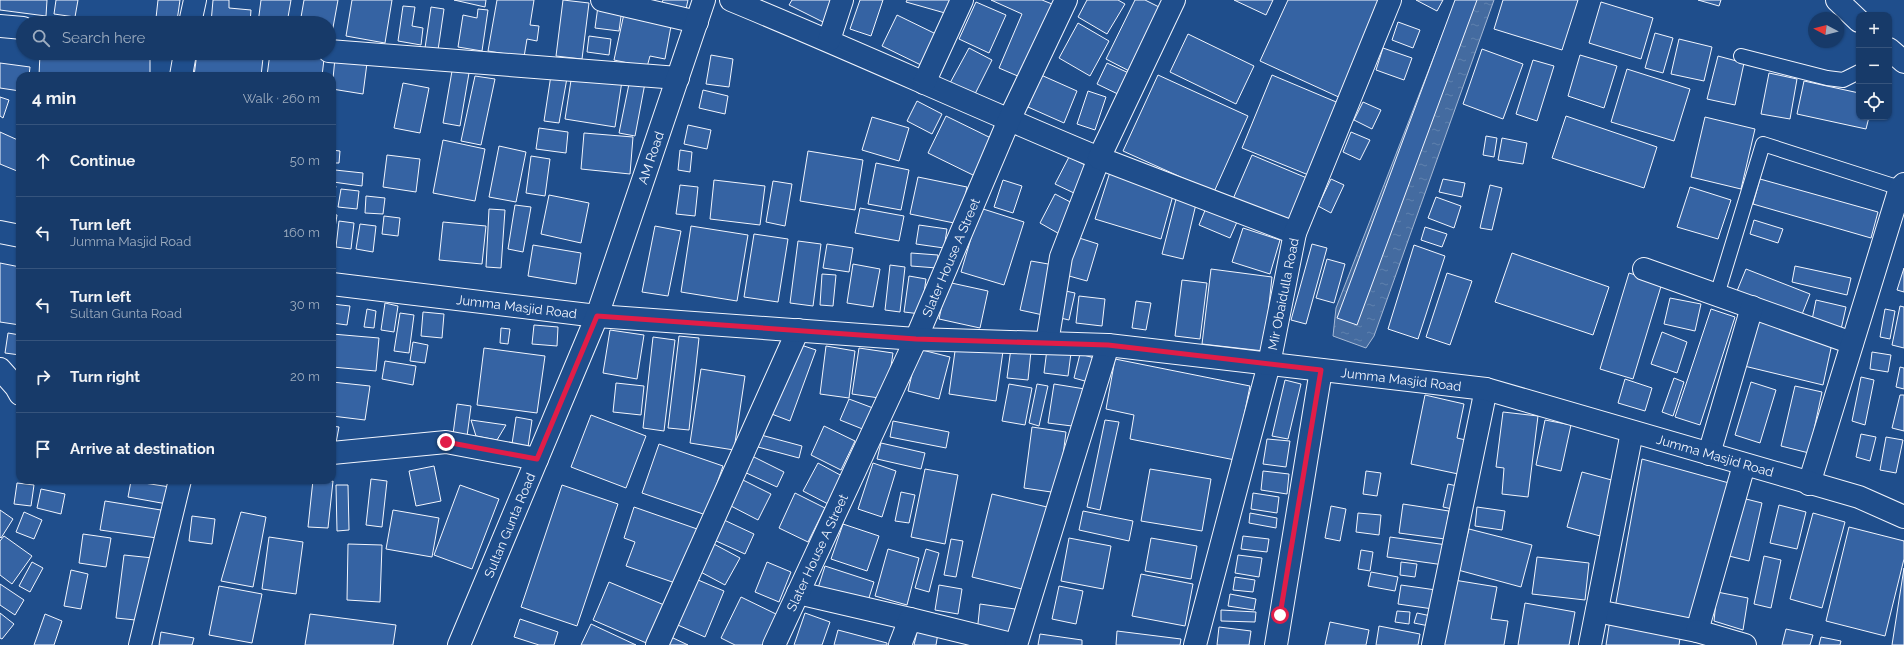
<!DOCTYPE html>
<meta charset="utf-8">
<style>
body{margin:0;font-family:Raleway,sans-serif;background:#244571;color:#f1f3f6}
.controls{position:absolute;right:12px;top:12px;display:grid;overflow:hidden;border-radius:8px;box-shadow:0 1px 3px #0004}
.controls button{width:36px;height:36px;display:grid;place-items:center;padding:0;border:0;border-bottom:1px solid #36547d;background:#173a69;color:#f1f3f6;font:20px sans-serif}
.compass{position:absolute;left:1808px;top:12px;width:36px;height:36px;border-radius:50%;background:#173a69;box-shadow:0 1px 3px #0004;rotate:277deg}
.stop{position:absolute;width:12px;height:12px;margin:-9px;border:3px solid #e11d48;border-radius:50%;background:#fff}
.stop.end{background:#e11d48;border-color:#fff;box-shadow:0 1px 4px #0008}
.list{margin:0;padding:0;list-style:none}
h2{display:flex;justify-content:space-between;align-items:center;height:52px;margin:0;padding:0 16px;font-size:17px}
h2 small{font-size:13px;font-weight:400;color:#9eadc0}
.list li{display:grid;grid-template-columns:26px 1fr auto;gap:12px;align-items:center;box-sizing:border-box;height:72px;padding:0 16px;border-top:1px solid #36547d}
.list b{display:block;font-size:15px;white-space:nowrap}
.list p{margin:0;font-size:13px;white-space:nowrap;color:#9eadc0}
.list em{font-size:13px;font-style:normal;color:#9eadc0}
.icon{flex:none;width:22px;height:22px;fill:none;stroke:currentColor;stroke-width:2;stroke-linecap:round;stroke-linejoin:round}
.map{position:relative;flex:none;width:1904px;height:645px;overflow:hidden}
.search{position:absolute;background:#173a69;box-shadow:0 1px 3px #0004;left:16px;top:16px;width:320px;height:44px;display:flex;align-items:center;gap:10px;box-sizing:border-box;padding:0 14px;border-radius:22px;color:#9eadc0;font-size:15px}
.panel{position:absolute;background:#173a69;box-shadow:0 1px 3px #0004;left:16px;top:72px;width:320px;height:412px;border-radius:12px}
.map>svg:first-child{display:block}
.water{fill:url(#water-ripples);stroke:#a8bbd7}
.building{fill:#3563a3;stroke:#f2f6ff}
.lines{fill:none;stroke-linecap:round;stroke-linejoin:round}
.lane-casing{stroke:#f2f6ff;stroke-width:16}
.street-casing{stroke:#f2f6ff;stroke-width:24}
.secondary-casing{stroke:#f2f6ff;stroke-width:24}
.lane{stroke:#1f4e8c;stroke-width:14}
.street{stroke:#1f4e8c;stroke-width:22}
.secondary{stroke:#1f4e8c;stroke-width:22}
.route{stroke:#e11d48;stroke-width:5}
.labels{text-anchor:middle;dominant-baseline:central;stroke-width:3;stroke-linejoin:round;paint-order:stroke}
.street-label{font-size:13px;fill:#f2f6ff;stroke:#1f4e8c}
</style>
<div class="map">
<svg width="1904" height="645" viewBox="0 0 1904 645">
<defs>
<pattern id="water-ripples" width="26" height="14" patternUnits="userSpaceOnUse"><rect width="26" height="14" fill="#446ba0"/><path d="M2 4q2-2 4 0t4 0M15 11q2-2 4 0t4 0" fill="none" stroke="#5f81ae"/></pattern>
</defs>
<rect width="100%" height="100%" fill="#1f4e8c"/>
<path class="water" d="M1456 0H1494L1374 336 1366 348 1333 336 1336 308Z"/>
<path class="building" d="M0 0H47L46 16 0 10Z
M56 0H78L75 17 54 14Z
M158 0H180L177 21 156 18Z
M213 0H229V8L251 10 250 23H211Z
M261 0H291L287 23H258Z
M304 0H338L332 33H329V23H300Z
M352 0H392L385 43 346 36Z
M454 0H486L485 7Z
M497 0H534L530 25 539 26 537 41 527 39 524 57 488 51Z
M563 0 589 3 582 59 556 56Z
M663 0H688L686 9 662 3Z
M792 0H834L823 22 789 5Z
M860 0H883L871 36 850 29Z
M907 0H956L952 15 906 2Z
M991 0H1042L1052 4 1020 77 999 68 1022 14Z
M1087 0H1118L1125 4 1107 34 1078 17Z
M1135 0H1145L1167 11 1135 74 1106 59Z
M1234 0H1273L1266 15Z
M1288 0H1385L1343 99 1260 61Z
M1416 0H1443L1437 11Z
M1455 0H1477L1357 325 1337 318Z
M1503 0H1578L1562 50 1494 29Z
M1698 0H1721L1719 6Z
M976 2 1006 15 989 53 959 39Z
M1601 2 1653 18 1641 59 1589 43Z
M403 6 415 7 412 26 423 28 421 45 398 41Z
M598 6 622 9 619 31 595 28Z
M431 7 444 9 438 50 425 48Z
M478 9 488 10 482 51 458 47 463 15 477 18Z
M625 9 671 26 665 59 650 56 647 67 614 60Z
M897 15 938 35 923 66 882 46Z
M1398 22 1420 30 1413 48 1392 40Z
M1078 23 1109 41 1090 76 1059 58Z
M1655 33 1673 38 1663 73 1645 68Z
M1188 34 1254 66 1236 104 1170 72Z
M589 36 611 39 609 55 587 52Z
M1679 39 1712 47 1704 81 1671 74Z
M969 48 992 60 974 96 950 83Z
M1383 48 1412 58 1404 80 1376 70Z
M1482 49 1523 64 1503 119 1463 104Z
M40 53 150 54V76H39Z
M197 53H223L263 58 261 76H194Z
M270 53 324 59 322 76H267Z
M711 55 733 59 729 87 706 84Z
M1580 55 1617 66 1604 108 1568 96Z
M1718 56 1744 63 1735 105 1707 99Z
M335 58 367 63 363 94 332 89Z
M1533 60 1554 66 1537 121 1516 114Z
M0 63 30 67 29 76H20V91L0 88Z
M1107 63 1133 75 1122 96 1097 84Z
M1627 69 1690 89 1674 141 1611 122Z
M452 71 469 73 460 126 443 123Z
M1769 73 1797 79 1790 119 1761 114Z
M572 74 622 81 615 127 565 119Z
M551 75 567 78 559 123 544 121Z
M1041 75 1077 91 1064 123 1028 107Z
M1158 75 1248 116 1214 192 1123 151Z
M1272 75 1341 104 1311 176 1242 148Z
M475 76 495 79 481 145 461 141Z
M630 79 645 83 635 136 619 133Z
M1804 81 1859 93V117H1869L1866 129 1797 114Z
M403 83 429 88 420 133 394 128Z
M703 90 728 96 725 114 699 108Z
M1088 91 1106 97 1095 130 1077 124Z
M0 97 9 100 3 118 0 116Z
M917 101 942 114 932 134 907 121Z
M1363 102 1381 110 1372 129 1354 120Z
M946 116 995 140 977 177 928 153Z
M1566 116 1657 147 1644 188 1552 158Z
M872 117 909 128 899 161 862 150Z
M1705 117 1755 129 1741 189 1691 177Z
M688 125 711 130 707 149 684 144Z
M539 128 568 132 566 153 536 149Z
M0 132 20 141V164L17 171 0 164Z
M1351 132 1370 140 1360 160 1343 152Z
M584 133 633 137 630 174 581 169Z
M1486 136 1497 138 1494 157 1483 155Z
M1502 138 1527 143 1523 164 1498 160Z
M443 140 485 149 475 201 433 193Z
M499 146 526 152 516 202 489 197Z
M332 150 340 151 339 163H332Z
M680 150 692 152 690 172 678 170Z
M808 151 863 160 855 210 800 201Z
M387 155 420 159 416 192 383 187Z
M1252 155 1314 181 1296 226 1233 199Z
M531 156 550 159 545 196 526 193Z
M1069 157 1089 167 1076 194 1055 184Z
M876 163 909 170 901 210 868 204Z
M1111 169 1175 188 1161 239 1095 219Z
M335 170 363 173 362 186 333 182Z
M918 177 967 187 959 224 910 214Z
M1331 179 1344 185 1331 213 1318 206Z
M1443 179 1465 183 1462 197 1439 192Z
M1760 179 1878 212 1871 238 1753 204Z
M714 180 765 186 760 225 710 219Z
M1003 180 1022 186 1013 213 994 207Z
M773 181 792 184 785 226 766 222Z
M332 185 336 186 332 206Z
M680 185 698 187 695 216 676 214Z
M1490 185 1502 188 1492 230 1480 228Z
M1690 187 1731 200 1718 239 1677 227Z
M341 189 359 191 357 209 338 207Z
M1055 194 1078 206 1063 236 1040 223Z
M549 195 589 203 581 243 541 234Z
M366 196 385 198 383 214 365 213Z
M1436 197 1461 206 1454 228 1428 218Z
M1176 199 1196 204 1183 259 1162 254Z
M1208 203 1240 215 1230 238 1199 225Z
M515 205 531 207 523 252 508 249Z
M860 208 904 216 899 241 855 233Z
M980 208 1024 222 1004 285 961 272Z
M489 209 505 210 501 268 486 267Z
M332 214 337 215 332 247Z
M384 216 400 218 398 236 382 234Z
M1754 220 1783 229 1778 243 1750 234Z
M339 221 354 223 351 249 336 247Z
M443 222 486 226 482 264 439 260Z
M360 224 376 226 373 252 356 249Z
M919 225 947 229 944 248 916 244Z
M655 226 681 231 668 296 642 292Z
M691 226 748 235 737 301 681 292Z
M1425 227 1447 234 1442 247 1421 240Z
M1243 228 1280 240 1270 274 1232 262Z
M754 234 788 239 778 302 744 297Z
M1073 236 1098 244 1087 281 1062 274Z
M798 241 821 244 813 306 790 303Z
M827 244 853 248 849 272 823 268Z
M1312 244 1327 248 1306 324 1291 320Z
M533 245 581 253 576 284 528 276Z
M1414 245 1445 256 1418 339 1388 329Z
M911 253 938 255 937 268 911 266Z
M1512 253 1609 287 1593 335 1495 302Z
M1327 259 1345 264 1334 303 1316 298Z
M1031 261 1054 265 1043 315 1020 310Z
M0 263 20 267V325L0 322Z
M853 264 880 269 873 307 847 303Z
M890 265 905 267 900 312 885 310Z
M1795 266 1851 278 1847 295 1792 282Z
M1904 268V292L1897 290Z
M1211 269 1272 277 1264 351 1202 344Z
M1746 269 1810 294 1801 317 1737 291Z
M1447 273 1472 281 1450 345 1426 337Z
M1629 273 1662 283 1633 379 1600 369Z
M822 274 836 275 833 306 820 305Z
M909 276 926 279 921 314 904 312Z
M1182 280 1207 283 1200 339 1175 336Z
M947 282 988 291 980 328 939 319Z
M1061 290 1075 293 1069 320 1056 317Z
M1079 296 1105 299 1102 326 1076 323Z
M1670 298 1701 304 1695 331 1664 324Z
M1816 300 1846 307 1840 334 1811 325Z
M1136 301 1151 303 1146 330 1132 328Z
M385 303 398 306 394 332 381 330Z
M332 304 350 306 347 325 332 323Z
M1900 306 1904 307V348L1892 345Z
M367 309 376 311 374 328 364 327Z
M1711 309 1735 317 1700 425 1675 417Z
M1885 309 1895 311 1890 339 1880 337Z
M423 312 444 314 442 338 421 336Z
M400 313 414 315 409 353 394 351Z
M1751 320 1833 339 1823 385 1740 365Z
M534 325 558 327 557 346 532 344Z
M501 328 510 329 508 344 500 343Z
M610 330 644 335 637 379 603 373Z
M1662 332 1687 342 1677 373 1651 364Z
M8 333 20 335V355L5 353Z
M332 334 379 338 376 371 332 367Z
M679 336 699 338 689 430 668 428Z
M653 337 675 340 664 431 643 428Z
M413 342 428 345 425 363 410 361Z
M795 343 816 350 790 421 769 413Z
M956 344 1003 351 996 401 949 394Z
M826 346 855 351 849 398 820 394Z
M484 348 545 356 537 413 477 405Z
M859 348 893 353 886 399 852 394Z
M1011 348 1031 351 1028 380 1007 378Z
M918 349 950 357 939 399 908 391Z
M1047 349 1071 353 1068 376 1044 373Z
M1872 352 1891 355 1888 372 1870 369Z
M1080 354 1098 359 1092 383 1074 378Z
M1115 359 1250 386 1235 460 1130 439 1134 415 1106 409Z
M385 361 416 366 413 385 382 379Z
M1900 367 1904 368V389L1896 387Z
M701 369 745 376 734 450 690 443Z
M1861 377 1874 380 1865 425 1852 421Z
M1674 378 1684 382 1673 416 1662 412Z
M1625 379 1652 388 1645 411 1618 403Z
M1285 380 1301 384 1288 439 1272 436Z
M332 382 370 386 365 420 332 416Z
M1751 382 1776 390 1760 443 1735 435Z
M616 383 644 386 641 415 613 412Z
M1009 384 1032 388 1025 425 1002 421Z
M1037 384 1048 386 1039 426 1029 423Z
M1054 384 1085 389 1080 427 1048 423Z
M1795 386 1822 392 1809 453 1781 446Z
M1425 395 1464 404 1457 438 1470 441 1463 475 1411 464Z
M1900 395H1904V431L1892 428Z
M849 399 873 408 865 430 840 420Z
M457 404 471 406 466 444 452 442Z
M1503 412 1538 416 1528 497 1502 494 1504 468 1496 467Z
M591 415 646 436 626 488 571 467Z
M516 417 532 420 528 447 512 444Z
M471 420 506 425 497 440 476 436Z
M1105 420 1119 422 1100 510 1087 507Z
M1545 420 1571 425 1561 471 1536 465Z
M893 421 949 432 946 448 890 437Z
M332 426 339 427 336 443H332Z
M824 426 855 441 841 470 811 455Z
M1032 427 1066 432 1058 493 1024 488Z
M1861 434 1876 437 1870 461 1856 457Z
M761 435 802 446 799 458 758 447Z
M1886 437 1903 440 1896 473 1880 470Z
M1267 439 1290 441 1286 467 1263 464Z
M881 443 925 453 921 469 877 459Z
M659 444 723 466 706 515 642 493Z
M750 455 784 472 777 487 742 471Z
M1642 459 1729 483 1690 623 1615 608Z
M818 463 844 477 830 505 803 491Z
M873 463 896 471 882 517 858 509Z
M434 466 441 501 416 506 409 471Z
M925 469 958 475 945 544 911 537Z
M1150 469 1211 479 1202 531 1141 521Z
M1263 471 1289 474 1287 494 1261 490Z
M1366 471 1381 473 1377 496 1363 494Z
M1582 472 1619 482 1604 537 1567 527Z
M371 479 387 481 382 527 366 525Z
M741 479 771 494 758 520 729 505Z
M313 480 333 481 328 528 308 527Z
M131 481 170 487 167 504 128 497Z
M17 483 34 485 31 506 14 504Z
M1448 484 1457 486 1452 509 1443 507Z
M336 485H348L349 530 337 531Z
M460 485 499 499 472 569 434 555Z
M562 485 618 504 577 626 521 607Z
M41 489 65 494 61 514 37 508Z
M901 492 915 495 909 523 895 521Z
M795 493 825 508 808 542 779 528Z
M1253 493 1279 497 1277 513 1251 509Z
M992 494 1047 507 1026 590 972 577Z
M1742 498 1762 503 1749 561 1729 556Z
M105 501 161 510 157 538 100 530Z
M1403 504 1449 511 1445 539 1399 533Z
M1779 505 1806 512 1797 549 1770 543Z
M1331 506 1346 509 1340 541 1325 538Z
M634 507 700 530 681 585 626 566 635 542 624 538Z
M1477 507 1505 511 1502 530 1475 526Z
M0 510 13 519 1 538 0 537Z
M393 510 439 518 432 557 386 549Z
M1083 511 1133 521 1129 541 1079 530Z
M24 512 42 520 34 539 16 532Z
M241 512 266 517 253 587 221 581Z
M1250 513 1277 518 1276 528 1249 523Z
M1358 513 1381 515 1379 535 1356 532Z
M1813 513 1845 522 1822 608 1790 599Z
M192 516 215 519 212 544 189 541Z
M724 520 754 534 745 554 714 540Z
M843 524 879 536 867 571 831 559Z
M1849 527 1904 541V559L1885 636 1826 621Z
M1469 529 1532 545 1521 587 1458 570Z
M83 534 111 538 106 567 79 563Z
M4 536 32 556 12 584 0 575V541Z
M1243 536 1269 539 1267 552 1241 549Z
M269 537 303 542 296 594 262 589Z
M1390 537 1447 545 1444 565 1387 557Z
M1069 538 1111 546 1103 589 1061 581Z
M1151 538 1197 546 1191 579 1145 571Z
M951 539 963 541 956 577 944 575Z
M712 543 740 558 725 585 697 570Z
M348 544 382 545 380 602 347 600Z
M888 549 919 558 907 605 875 596Z
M926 549 939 553 929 592 915 588Z
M1361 550 1373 552 1370 571 1358 569Z
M124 555 153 558 145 621 116 618Z
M1238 555 1262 558 1259 577 1235 573Z
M1764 556 1781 560 1771 608 1754 604Z
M1537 557 1589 563 1585 600 1532 594Z
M32 562 43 568 30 592 19 586Z
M767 562 791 572 779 602 755 592Z
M1401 562 1417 564 1415 577 1400 575Z
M825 566 874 582 867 604 818 588Z
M1904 568V645H1892Z
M71 570 88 574 81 609 64 606Z
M1371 572 1398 577 1395 591 1368 586Z
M1141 574 1193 584 1185 626 1132 616Z
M691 577 724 591 705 637 671 622Z
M1235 577 1255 580 1253 592 1233 590Z
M1454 580 1497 587 1491 619 1508 621 1504 645H1443Z
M609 582 669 607 651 645 593 620Z
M0 584 24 600 15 615 0 605Z
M939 585 962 589 958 614 935 610Z
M1401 585 1436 590 1433 609 1398 604Z
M219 586 262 594 252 643 209 635Z
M1059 586 1083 591 1076 624 1052 619Z
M1717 592 1748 598 1743 630 1714 621Z
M1230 594 1256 599 1254 610 1228 606Z
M741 597 778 615 764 645H735L721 638Z
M1525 603 1575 612 1569 645H1518Z
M980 604 1015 609 1011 638 977 633Z
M1221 610 1256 612 1255 622 1221 621Z
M1397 611 1410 612 1409 624 1395 622Z
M0 613 14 624 2 639 0 638Z
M805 613 830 622 822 645H794Z
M1417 613 1431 616 1429 626 1414 623Z
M45 614 62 621 54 645H34Z
M310 614 396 625 393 645H305Z
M520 619 558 632 554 645H539L514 637Z
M1610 620 1681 631 1679 645H1606Z
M1330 622 1369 630 1366 645H1325Z
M591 624 636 645H581Z
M1379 626 1420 634 1418 645H1376Z
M1219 627 1251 631 1249 645H1217Z
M918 628 938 633 936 645H914Z
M1786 629 1813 635 1810 645H1782Z
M838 630 887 643V645H834Z
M1117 631 1181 639 1180 645H1116Z
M161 632 194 638 192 645H159Z
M1040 634 1082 640V645H1038Z
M671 637 688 645H667Z
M1821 637 1841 641 1840 645H1819Z"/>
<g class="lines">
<defs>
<path id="lane" d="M1741 56 1827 78 1843 80 1859 72
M1717 295 1763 144 1900 188"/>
<g id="street">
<path d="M602 0 697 22"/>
<path d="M731 0C855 51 976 107 1099 158L1061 257 1047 343"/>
<path d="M1174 0 1099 158 1295 233"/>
<path d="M190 23 195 0"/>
<path d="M0 26 23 28"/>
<path d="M829 40 842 0"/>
<path d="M329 51 678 78"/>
<path d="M181 76 185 53"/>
<path d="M924 83 962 0"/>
<path d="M1644 269 1852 343"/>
<path d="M0 369 16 387 20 394"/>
<path d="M332 453 446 442 537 459"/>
<path d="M1709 454 1752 307"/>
<path d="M1809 484 1900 188 1904 184"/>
<path d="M798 593 910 619"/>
<path d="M1597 611 1697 631 1744 465"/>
<path d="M1697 631 1745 645"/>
<path d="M140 645 180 480"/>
<path d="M657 645 798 330"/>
<path id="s1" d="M774 645 916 339 1009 120 1066 0"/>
<path d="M900 645 910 619 1016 645"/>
<path d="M1016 645 1108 345"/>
<path id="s2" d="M1195 645 1269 364 1295 233 1390 0"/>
<path d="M1276 645 1321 370"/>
<path d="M1433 645 1486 389"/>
<path d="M1590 645 1632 432"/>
</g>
<g id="secondary">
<path d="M1837 0 1859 21"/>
<path d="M1889 49 1904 62"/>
<path d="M0 232 20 236"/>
<path id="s3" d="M332 284 597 316 916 339 1108 345 1486 389 1859 497 1904 517"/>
<path id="s4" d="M459 645 597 316 704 0"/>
</g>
</defs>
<use href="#lane" class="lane-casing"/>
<use href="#street" class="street-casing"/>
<use href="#secondary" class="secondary-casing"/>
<use href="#lane" class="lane"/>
<use href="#street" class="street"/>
<use href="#secondary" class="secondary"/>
</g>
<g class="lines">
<path class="route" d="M446 442 537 459 597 316 916 339 1108 345 1321 370 1280 615"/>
</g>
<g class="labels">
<g class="street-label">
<text stroke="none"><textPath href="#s4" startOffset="524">AM Road</textPath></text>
<text stroke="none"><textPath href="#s1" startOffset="426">Slater House A Street</textPath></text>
<text stroke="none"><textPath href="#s2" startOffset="362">Mir Obaidulla Road</textPath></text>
<text stroke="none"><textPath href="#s3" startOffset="186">Jumma Masjid Road</textPath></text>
<text stroke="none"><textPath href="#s3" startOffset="1074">Jumma Masjid Road</textPath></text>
<text stroke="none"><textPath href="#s3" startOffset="1398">Jumma Masjid Road</textPath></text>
<text stroke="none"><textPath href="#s4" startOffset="130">Sultan Gunta Road</textPath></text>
<text stroke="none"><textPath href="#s1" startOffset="102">Slater House A Street</textPath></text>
</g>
</g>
</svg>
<div class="controls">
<button>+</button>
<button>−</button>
<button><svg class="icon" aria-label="locate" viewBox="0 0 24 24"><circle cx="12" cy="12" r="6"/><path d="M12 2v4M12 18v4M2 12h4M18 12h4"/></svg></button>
</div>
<svg class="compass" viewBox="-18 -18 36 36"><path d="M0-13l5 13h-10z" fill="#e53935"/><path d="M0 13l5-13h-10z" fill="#9eadc0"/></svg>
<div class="stop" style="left:1280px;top:615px"></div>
<div class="stop end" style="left:446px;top:442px"></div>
<div class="search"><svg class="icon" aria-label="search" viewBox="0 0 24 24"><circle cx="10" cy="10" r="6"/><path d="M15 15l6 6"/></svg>Search here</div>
<section class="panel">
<h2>4 min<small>Walk · 260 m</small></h2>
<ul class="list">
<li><svg class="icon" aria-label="ahead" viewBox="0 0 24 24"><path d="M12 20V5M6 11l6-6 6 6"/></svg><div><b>Continue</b></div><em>50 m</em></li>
<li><svg class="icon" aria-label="left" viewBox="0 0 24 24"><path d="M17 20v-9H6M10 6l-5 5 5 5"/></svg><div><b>Turn left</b><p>Jumma Masjid Road</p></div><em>160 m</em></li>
<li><svg class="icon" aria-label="left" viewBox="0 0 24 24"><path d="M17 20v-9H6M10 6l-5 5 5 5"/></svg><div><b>Turn left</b><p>Sultan Gunta Road</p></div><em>30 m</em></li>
<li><svg class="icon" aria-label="right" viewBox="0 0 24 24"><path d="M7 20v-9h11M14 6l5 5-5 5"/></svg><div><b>Turn right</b></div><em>20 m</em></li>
<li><svg class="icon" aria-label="arrive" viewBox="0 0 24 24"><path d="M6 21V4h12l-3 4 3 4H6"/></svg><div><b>Arrive at destination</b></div></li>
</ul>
</section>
</div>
